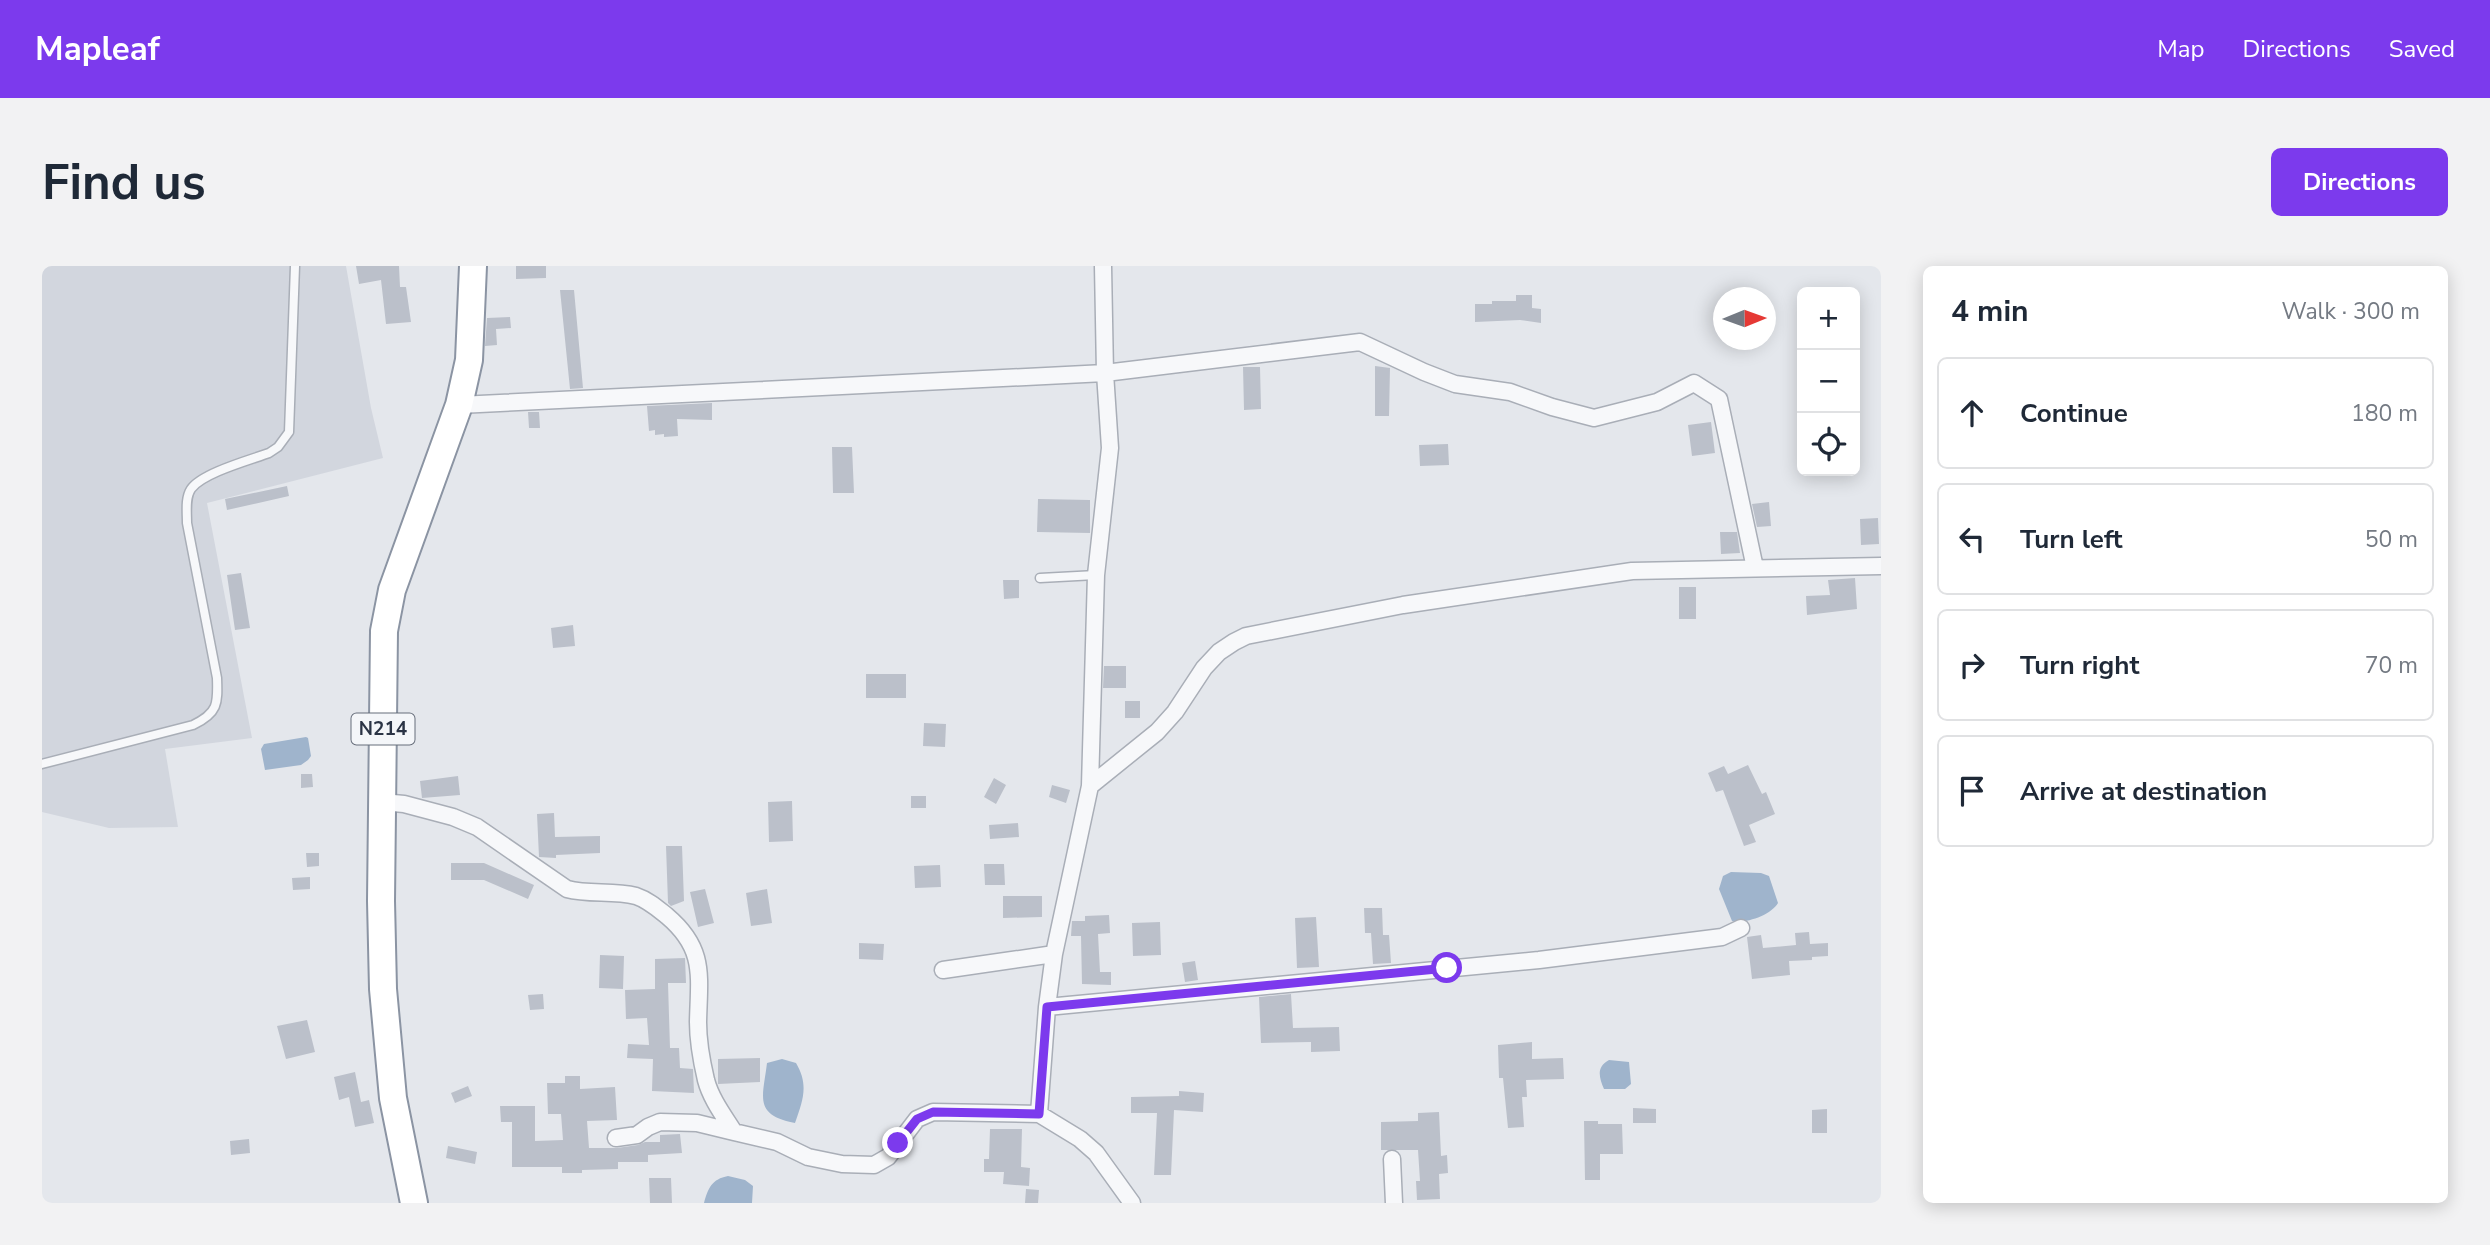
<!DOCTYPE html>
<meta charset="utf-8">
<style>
body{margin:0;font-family:"Nunito Sans",sans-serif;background:#f2f2f3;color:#1f2937}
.controls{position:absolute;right:21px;top:21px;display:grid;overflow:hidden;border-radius:10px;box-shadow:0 4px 18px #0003}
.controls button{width:63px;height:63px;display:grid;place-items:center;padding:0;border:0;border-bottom:2px solid #e0e1e3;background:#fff;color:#1f2937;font:35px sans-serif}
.compass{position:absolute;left:1671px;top:21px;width:63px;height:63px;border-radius:50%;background:#fff;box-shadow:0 4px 18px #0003;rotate:89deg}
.stop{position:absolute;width:21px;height:21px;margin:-16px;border:5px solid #7c3aed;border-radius:50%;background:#fff}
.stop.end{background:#7c3aed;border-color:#fff;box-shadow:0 2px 7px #0008}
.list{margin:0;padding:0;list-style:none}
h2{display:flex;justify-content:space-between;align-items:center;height:91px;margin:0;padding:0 28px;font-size:30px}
h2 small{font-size:23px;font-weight:400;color:#747a83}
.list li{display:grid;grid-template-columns:46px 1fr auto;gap:21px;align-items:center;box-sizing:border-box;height:112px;margin:0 14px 14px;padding:0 14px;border:2px solid #e0e1e3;border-radius:10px}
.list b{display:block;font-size:26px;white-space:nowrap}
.list em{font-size:23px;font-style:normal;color:#747a83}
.icon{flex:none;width:38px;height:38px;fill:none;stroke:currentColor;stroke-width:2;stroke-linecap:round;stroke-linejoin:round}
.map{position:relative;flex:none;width:1839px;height:937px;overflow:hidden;border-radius:10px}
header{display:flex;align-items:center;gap:42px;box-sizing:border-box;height:98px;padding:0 35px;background:#7c3aed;color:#fff}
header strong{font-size:33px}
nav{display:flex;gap:38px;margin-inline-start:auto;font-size:24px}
.intro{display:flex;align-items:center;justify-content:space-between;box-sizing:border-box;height:168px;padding:0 42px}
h1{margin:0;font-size:49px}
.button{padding:18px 32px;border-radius:10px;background:#7c3aed;color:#fff;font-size:24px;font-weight:700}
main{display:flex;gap:42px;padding:0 42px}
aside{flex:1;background:#fff;border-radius:10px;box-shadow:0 4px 18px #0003}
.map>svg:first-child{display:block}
.built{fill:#d2d6de}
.water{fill:#9fb4cc}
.building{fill:#bbc0ca}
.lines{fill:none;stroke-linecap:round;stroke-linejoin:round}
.service-casing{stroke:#a9aeb7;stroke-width:11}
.minor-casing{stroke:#a9aeb7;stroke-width:19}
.trunk-casing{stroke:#8b94a3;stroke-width:30}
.service{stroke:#f7f8fa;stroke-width:8}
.minor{stroke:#f7f8fa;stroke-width:16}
.trunk{stroke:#fff;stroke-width:26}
.route{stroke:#7c3aed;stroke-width:9}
.labels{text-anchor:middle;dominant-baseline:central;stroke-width:5;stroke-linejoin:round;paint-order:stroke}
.shield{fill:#f4f6f9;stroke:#676e7b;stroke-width:2}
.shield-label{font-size:19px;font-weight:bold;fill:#2b3445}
</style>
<header>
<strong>Mapleaf</strong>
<nav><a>Map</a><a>Directions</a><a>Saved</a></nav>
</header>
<div class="intro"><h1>Find us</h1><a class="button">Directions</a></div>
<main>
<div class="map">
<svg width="1839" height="937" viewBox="0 0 1839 937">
<rect width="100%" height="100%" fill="#e4e7ec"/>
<path class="built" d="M0 0H304L329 142 341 192 165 237 210 472 123 483 136 561 67 562 0 546Z"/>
<path class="water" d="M264 471 266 472 269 490 266 494 259 499 223 504 219 483 222 478Z
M1689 606 1719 607 1727 610 1736 637C1729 649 1704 658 1690 655L1677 623 1681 610Z
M740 793 754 797C767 819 761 834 753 857 711 849 721 831 725 797Z
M1567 794 1587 796 1589 818 1583 823H1562C1557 811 1554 801 1567 794Z
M686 910 703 914 711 920 710 937H662C666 922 670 913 686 910Z"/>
<path class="building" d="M314 0H357L358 21H364L369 56 344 58 339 14 317 18Z
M474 0H504V12L474 13Z
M518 24H532L541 122 528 123Z
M1474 29H1490V42L1499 43V57L1478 54 1433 56V38H1450V35H1474Z
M468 51 469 62 454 63 455 79 443 80 445 52Z
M1333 100 1348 102 1347 150H1333Z
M1201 101H1218L1219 143 1202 144Z
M670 137V154L635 153 636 170 622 171V168L613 169V164L607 165 605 140Z
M486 146H497L498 162H487Z
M1669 156 1673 187 1650 190 1646 159Z
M1406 178 1407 199 1378 200 1377 179Z
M790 181H810L812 227H791Z
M245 220 247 230 185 244 183 233Z
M996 233 1048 234V267L995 266Z
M1727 236 1729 260 1715 261 1710 238Z
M1836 252 1837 278 1819 279 1818 253Z
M1678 266H1695L1698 287 1679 288Z
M199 307 208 362 193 364 185 309Z
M1813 312 1815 343 1765 349 1764 330 1788 329 1786 314Z
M961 314H977V332L962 333Z
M1637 321H1654V353H1637Z
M531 359 533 380 511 382 509 362Z
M1062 400H1084V422H1061Z
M824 408H864V432H824Z
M1083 435H1098V452H1083Z
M882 457 904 458 903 481 881 480Z
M1706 499 1720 528 1724 526 1733 548 1707 559 1714 576 1702 580 1681 524 1674 526 1666 507 1682 500 1686 508Z
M259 508H270L271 521 259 522Z
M416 510 418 529 380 532 378 515Z
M952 512 964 519 954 538 942 531Z
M1010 519 1028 524 1024 537 1007 531Z
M869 530H884V542H869Z
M750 535 751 575 727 576 726 536Z
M512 547 513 571 558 570V587L514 589V592L497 591 495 548Z
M976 557 977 571 948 573 947 559Z
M624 580H640L642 635 629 640 626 637Z
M264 587H277V600L265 601Z
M409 597H442L492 619 486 633 442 614H409Z
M942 598H962L963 619H943Z
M898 599 899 621 873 622 872 600Z
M268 611V623L251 624 250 612Z
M663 623 672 657 656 661 648 626Z
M725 623 730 657 709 660 704 627Z
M961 630H1000V651L961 652Z
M1322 642H1340L1341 669H1347L1349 697 1331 698 1329 667H1323Z
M1067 649 1068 667 1056 668 1058 706H1069V719L1040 718 1039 670H1029L1030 655H1043V650Z
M1274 651 1277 701 1255 702 1253 652Z
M1118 656 1119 689 1091 690 1090 657Z
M1767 666 1768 678 1786 677V690L1770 691V694L1747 695 1748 709 1710 713 1705 671 1719 669 1721 682 1754 679 1753 667Z
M817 677 842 678 841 694 817 693Z
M558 689 582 690 581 723 557 722Z
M643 692 644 717H626L628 782H637L638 802 651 803 652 827 610 825 611 793 585 792 586 778 607 779 605 752 584 753 583 724 613 723V693Z
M1153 695 1156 714 1143 716 1140 697Z
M501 728 502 743 488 744 486 729Z
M1249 728 1251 762 1297 761 1298 785 1269 786V776L1219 777 1217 731Z
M265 754 273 786 244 793 235 760Z
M1490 776V793L1521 792 1522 813 1484 814 1485 831H1480L1482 861 1466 862 1461 812H1457L1456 779Z
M718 792V816L676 818V793Z
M313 806 319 836 327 834 332 857 313 861 307 831 297 834 292 811Z
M523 810H538V823L573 821 575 854 545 855 547 882H575L596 879 603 876H618V869L638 868 640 887 606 889V896H576V903L540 904V907H520V901H470V856H459L458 840H493V875L521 874 519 848H506L505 817H523Z
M426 820 430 830 413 837 409 827Z
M1137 825 1162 827 1161 846 1132 844 1129 909H1112L1115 847H1089V831L1137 830Z
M1591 842 1614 843V857H1591Z
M1785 843V867H1770V844Z
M1397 846 1399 890 1405 889 1406 907 1397 908 1398 933 1375 934 1374 915H1378L1376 884H1339V856L1376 855V847Z
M1542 855H1556V858H1580L1581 888H1558V914H1543Z
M948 863H980L979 901 988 902 987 920 961 918 962 906H942V893H947Z
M207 873 208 887 189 889 188 875Z
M406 880 435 886 433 898 404 892Z
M607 912H629L630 937H608Z
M984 923 997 924 996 937H983Z"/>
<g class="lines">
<defs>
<path id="service" d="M998 312 1054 309
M0 498 151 459C176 447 176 438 175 412L145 257C145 246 143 232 149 223 160 207 208 194 227 187L236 181 247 166 253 0"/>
<path id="minor" d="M417 139 1063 107 1318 76 1382 106 1413 118 1468 126 1510 141 1552 152 1615 136 1652 117 1677 133 1713 302
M1048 520 1054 309 1068 182 1063 107 1061 0
M340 536 362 538 411 551 435 561 525 623C547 629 571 624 594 630 606 634 615 642 625 650 664 683 657 710 656 756 656 774 660 797 664 814 669 833 682 850 692 866L735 876 766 891 800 898 832 899 846 891 875 853 891 846 997 848
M901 704 1012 688
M1005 741 1497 694 1680 671 1699 662
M574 872 595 869 606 861 618 856 655 857 692 866
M1350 893 1352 937
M1090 937 1054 887 1038 873 997 848 1005 741 1012 688 1048 520 1115 466 1133 446 1162 402 1177 386 1192 376 1204 370 1361 339 1590 305 1839 300"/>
<path id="trunk" d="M372 937 351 832 341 723 339 635 342 365 350 324 417 139 427 94 431 0"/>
</defs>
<use href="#service" class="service-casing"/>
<use href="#minor" class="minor-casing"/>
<use href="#trunk" class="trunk-casing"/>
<use href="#service" class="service"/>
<use href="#minor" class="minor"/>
<use href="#trunk" class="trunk"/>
</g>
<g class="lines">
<path class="route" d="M856 877 875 853 891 846 997 848 1005 741 1405 702"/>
</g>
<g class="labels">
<rect class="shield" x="309.5" y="447.5" width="63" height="31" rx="5"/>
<g class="shield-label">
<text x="341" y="463">N214</text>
</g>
</g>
</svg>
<div class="controls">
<button>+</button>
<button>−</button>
<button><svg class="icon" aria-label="locate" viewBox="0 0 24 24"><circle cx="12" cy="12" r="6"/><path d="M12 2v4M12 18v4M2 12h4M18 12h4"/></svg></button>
</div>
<svg class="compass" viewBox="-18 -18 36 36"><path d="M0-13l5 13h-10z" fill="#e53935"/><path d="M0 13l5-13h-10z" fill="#747a83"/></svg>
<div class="stop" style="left:1405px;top:702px"></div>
<div class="stop end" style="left:856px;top:877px"></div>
</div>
<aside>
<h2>4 min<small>Walk · 300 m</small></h2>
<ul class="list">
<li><svg class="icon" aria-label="ahead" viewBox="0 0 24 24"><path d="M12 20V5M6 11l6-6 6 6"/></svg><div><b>Continue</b></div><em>180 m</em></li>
<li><svg class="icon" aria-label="left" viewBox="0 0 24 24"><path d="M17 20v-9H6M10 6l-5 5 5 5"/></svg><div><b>Turn left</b></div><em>50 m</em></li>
<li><svg class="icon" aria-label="right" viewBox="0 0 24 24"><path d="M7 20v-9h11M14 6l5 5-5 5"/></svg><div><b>Turn right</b></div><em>70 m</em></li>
<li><svg class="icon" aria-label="arrive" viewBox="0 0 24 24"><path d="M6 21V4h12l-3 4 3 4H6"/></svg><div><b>Arrive at destination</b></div></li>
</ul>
</aside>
</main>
